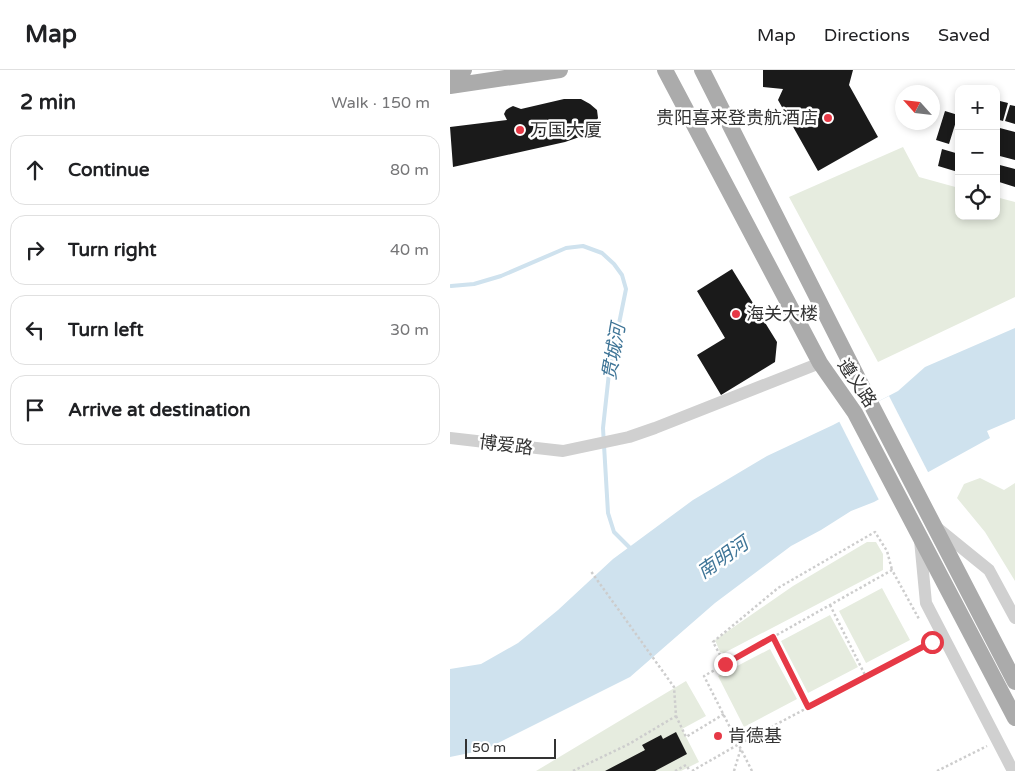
<!DOCTYPE html>
<meta charset="utf-8">
<style>
body{margin:0;font-family:"Varela Round","Noto Sans SC",sans-serif;background:#f6f6f6;color:#202124}
.controls{position:absolute;right:15px;top:15px;display:grid;overflow:hidden;border-radius:10px;box-shadow:0 2px 8px #0003}
.controls button{width:45px;height:45px;display:grid;place-items:center;padding:0;border:0;border-bottom:1px solid #e0e0e0;background:#fff;color:#202124;font:25px sans-serif}
.compass{position:absolute;left:445px;top:15px;width:45px;height:45px;border-radius:50%;background:#fff;box-shadow:0 2px 8px #0003;rotate:297deg}
.scale{position:absolute;left:15px;bottom:12px;width:91px;box-sizing:border-box;padding-left:5px;border:2px solid #333;border-top:0;font-size:14px;line-height:18px;white-space:nowrap;color:#333;-webkit-text-stroke:4px #fff;paint-order:stroke}
.stop{position:absolute;width:15px;height:15px;margin:-11px;border:4px solid #e63946;border-radius:50%;background:#fff}
.stop.end{background:#e63946;border-color:#fff;box-shadow:0 1px 5px #0008}
.list{margin:0;padding:0;list-style:none}
h2{display:flex;justify-content:space-between;align-items:center;height:65px;margin:0;padding:0 20px;font-size:21px}
h2 small{font-size:16px;font-weight:400;color:#757577}
.list li{display:grid;grid-template-columns:32px 1fr auto;gap:15px;align-items:center;box-sizing:border-box;height:70px;margin:0 10px 10px;padding:0 10px;border:1px solid #e0e0e0;border-radius:15px}
.list b{display:block;font-size:19px;white-space:nowrap}
.list em{font-size:16px;font-style:normal;color:#757577}
.icon{flex:none;width:28px;height:28px;fill:none;stroke:currentColor;stroke-width:2;stroke-linecap:round;stroke-linejoin:round}
.map{position:relative;flex:none;width:565px;height:701px;overflow:hidden}
header{display:flex;align-items:center;gap:30px;box-sizing:border-box;height:70px;padding:0 25px;background:#fff;border-bottom:1px solid #e0e0e0}
header strong{font-size:24px}
nav{display:flex;gap:28px;margin-inline-start:auto;font-size:18px}
main{display:flex}
aside{flex:1;background:#fff}
.map>svg:first-child{display:block}
.green{fill:#e6ecdf}
.water{fill:#cfe2ee}
.pier{fill:#fff}
.lines{fill:none;stroke-linecap:round;stroke-linejoin:round}
.stream{stroke:#cfe2ee;stroke-width:4}
.building{fill:#1a1a1a}
.path{stroke:#cdcdcd;stroke-width:2.5;stroke-dasharray:2.5 2.5;stroke-linecap:butt}
.minor{stroke:#d0d0d0;stroke-width:12}
.major{stroke:#ababab;stroke-width:16}
.route{stroke:#e63946;stroke-width:6}
.poi-dot{fill:#e63946;stroke:#fff;stroke-width:2}
.labels{text-anchor:middle;dominant-baseline:central;stroke-width:5;stroke-linejoin:round;paint-order:stroke}
.poi-label{font-size:18px;fill:#333;stroke:#fff;text-anchor:start}
.street-label{font-size:18px;fill:#333;stroke:#fff}
.water-label{font-size:19px;font-style:italic;fill:#3f7597;stroke:#fff}
</style>
<header>
<strong>Map</strong>
<nav><a>Map</a><a>Directions</a><a>Saved</a></nav>
</header>
<main>
<aside>
<h2>2 min<small>Walk · 150 m</small></h2>
<ul class="list">
<li><svg class="icon" aria-label="ahead" viewBox="0 0 24 24"><path d="M12 20V5M6 11l6-6 6 6"/></svg><div><b>Continue</b></div><em>80 m</em></li>
<li><svg class="icon" aria-label="right" viewBox="0 0 24 24"><path d="M7 20v-9h11M14 6l5 5-5 5"/></svg><div><b>Turn right</b></div><em>40 m</em></li>
<li><svg class="icon" aria-label="left" viewBox="0 0 24 24"><path d="M17 20v-9H6M10 6l-5 5 5 5"/></svg><div><b>Turn left</b></div><em>30 m</em></li>
<li><svg class="icon" aria-label="arrive" viewBox="0 0 24 24"><path d="M6 21V4h12l-3 4 3 4H6"/></svg><div><b>Arrive at destination</b></div></li>
</ul>
</aside>
<div class="map">
<svg width="565" height="701" viewBox="0 0 565 701">
<rect width="100%" height="100%" fill="#fff"/>
<path class="green" d="M453 77 469 107 509 118V146H546V127L565 132V227L428 292 339 127Z
M530 408 554 420 565 413V511L535 462 507 428 514 414Z
M417 472H426L433 484V500L274 583 270 582 265 570 343 516Z
M432 518 460 570 416 593 389 541Z
M380 545 408 597 358 623 331 571Z
M320 579 347 629 294 657 268 606Z
M236 611 256 646 232 659 249 692 231 701H86Z"/>
<path class="water" d="M565 258V349L537 361 540 368 424 432 401 441 371 460 341 476 265 533 180 607 34 680 0 687V599L31 594 68 573 108 540 163 489 243 430 317 386 383 355 448 321 475 297Z"/>
<path class="pier" d="M439 326 479 404 430 432 389 351Z"/>
<g class="lines">
<path class="stream" d="M1 216 24 214 51 206 116 178 133 176 152 183 164 194 172 205 176 219 159 303 153 358 158 443 164 462 182 480"/>
</g>
<path class="building" d="M313 0H403L399 15 428 67 368 101 328 30 333 19 313 17Z
M114 29H131L140 34 147 40 148 48 138 64 115 72 3 97 0 57 57 50 54 44 56 40 59 38 63 36 71 39Z
M546 30 558 33 553 51 546 49Z
M560 35 565 36V54L555 51Z
M495 41 508 45 499 74 486 70Z
M546 57 565 62V90L546 85Z
M492 79 509 84 508 102 488 96Z
M546 94 565 99V117L546 111Z
M282 199 327 272 325 292 271 325 247 285 275 268 247 221Z
M226 662 237 684 205 701H155L195 680 192 675 211 665 213 669Z"/>
<g class="lines">
<path class="path" d="M380 535 416 607
M323 567 358 637
M275 594 263 572 328 518 425 462 437 481 442 500
M226 646 236 667 274 644
M123 701 179 674 226 646 224 617 140 500
M225 701 236 695 240 701
M242 701 289 674 482 572
M284 701 291 678
M302 701 254 606 442 500 469 549
M487 701 537 676"/>
<path class="minor" d="M0 368 113 381 179 367 205 358 370 293
M486 457 539 500 565 548
M470 470 476 533 563 701"/>
<path class="major" d="M215 0 370 293 405 343 565 648
M252 0 421 334 565 612
M0 2 14 0
M0 16 110 0"/>
</g>
<g class="lines">
<path class="route" d="M275 594 323 567 358 637 482 572"/>
</g>
<g class="poi-dot">
<circle cx="378" cy="48" r="5"/>
<circle cx="70" cy="60" r="5"/>
<circle cx="286" cy="244" r="5"/>
<circle cx="268" cy="666" r="5"/>
</g>
<g class="labels">
<g class="poi-label">
<text x="368" y="48" text-anchor="end">贵阳喜来登贵航酒店</text>
<text x="80" y="60">万国大厦</text>
<text x="296" y="244">海关大楼</text>
<text x="278" y="666">肯德基</text>
</g>
<g class="street-label">
<text transform="translate(407 313) rotate(56)">遵义路</text>
<text transform="translate(56 375) rotate(7)">博爱路</text>
</g>
<g class="water-label">
<text transform="translate(164 282) rotate(-80)">贯城河</text>
<text transform="translate(273 488) rotate(-35)">南明河</text>
</g>
</g>
</svg>
<div class="controls">
<button>+</button>
<button>−</button>
<button><svg class="icon" aria-label="locate" viewBox="0 0 24 24"><circle cx="12" cy="12" r="6"/><path d="M12 2v4M12 18v4M2 12h4M18 12h4"/></svg></button>
</div>
<svg class="compass" viewBox="-18 -18 36 36"><path d="M0-13l5 13h-10z" fill="#e53935"/><path d="M0 13l5-13h-10z" fill="#757577"/></svg>
<div class="scale">50 m</div>
<div class="stop" style="left:482px;top:572px"></div>
<div class="stop end" style="left:275px;top:594px"></div>
</div>
</main>
